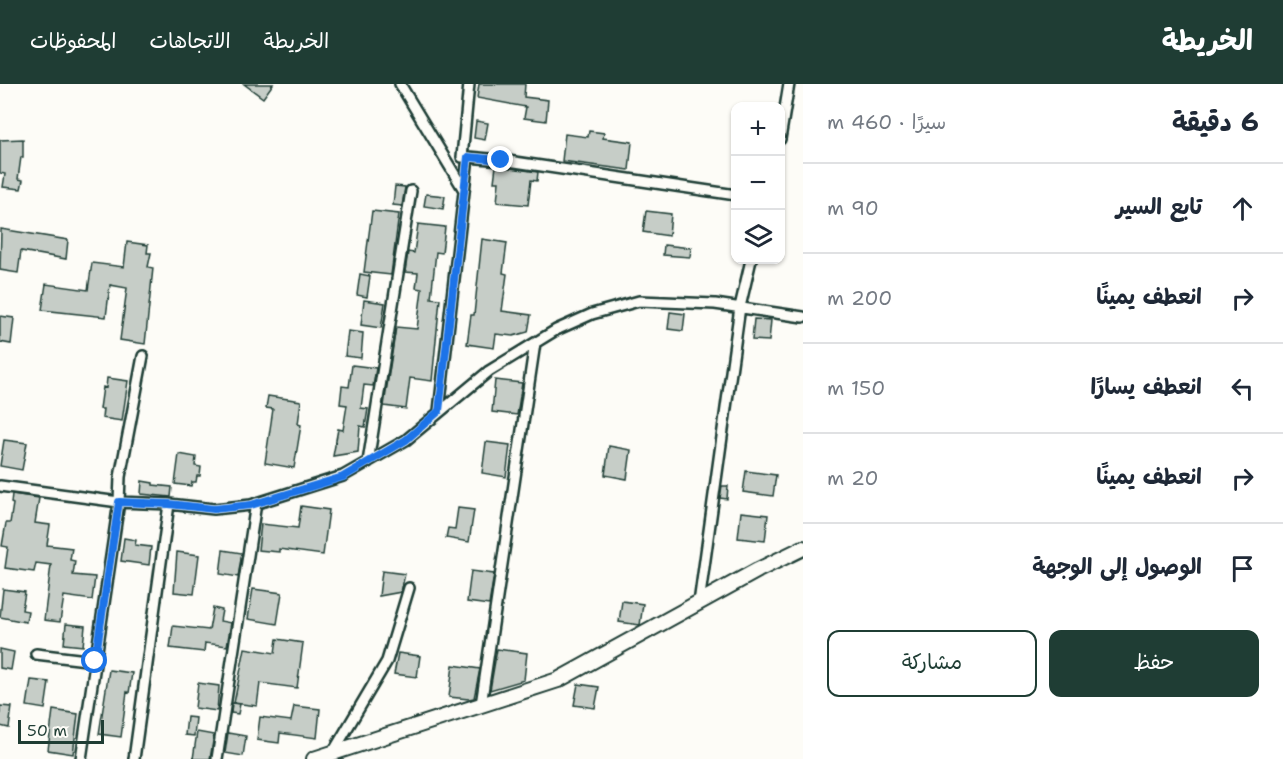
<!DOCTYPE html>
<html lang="ar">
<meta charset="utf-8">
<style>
body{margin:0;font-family:"Shantell Sans","Playpen Sans Arabic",sans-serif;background:#f6f6f7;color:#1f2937;direction:rtl}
.controls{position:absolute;right:18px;top:18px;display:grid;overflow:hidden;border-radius:12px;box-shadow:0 2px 4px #0004}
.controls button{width:54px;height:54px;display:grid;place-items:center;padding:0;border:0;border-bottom:2px solid #e0e1e3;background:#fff;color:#1f2937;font:30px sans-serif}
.scale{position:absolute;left:18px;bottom:15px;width:86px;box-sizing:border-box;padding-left:6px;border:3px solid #1f3d34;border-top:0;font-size:16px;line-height:21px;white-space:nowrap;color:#1f3d34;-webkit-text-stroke:4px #fdfcf7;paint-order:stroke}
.stop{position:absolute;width:18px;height:18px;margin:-14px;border:4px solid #1a73e8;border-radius:50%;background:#fff}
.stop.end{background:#1a73e8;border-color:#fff;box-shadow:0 2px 6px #0008}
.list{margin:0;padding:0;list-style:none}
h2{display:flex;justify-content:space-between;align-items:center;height:78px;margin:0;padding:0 24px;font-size:26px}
h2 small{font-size:20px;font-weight:400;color:#747a83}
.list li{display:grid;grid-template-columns:39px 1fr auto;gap:18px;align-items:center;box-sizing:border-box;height:90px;padding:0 24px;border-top:2px solid #e0e1e3}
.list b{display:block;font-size:22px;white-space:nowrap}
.list em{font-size:20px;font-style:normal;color:#747a83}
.actions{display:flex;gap:12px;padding:18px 24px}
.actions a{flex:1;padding:14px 0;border:2px solid #1f3d34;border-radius:12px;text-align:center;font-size:21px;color:#1f3d34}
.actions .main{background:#1f3d34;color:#fff}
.icon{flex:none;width:33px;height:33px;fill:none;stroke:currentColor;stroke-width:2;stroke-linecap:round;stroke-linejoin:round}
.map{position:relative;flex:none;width:803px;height:675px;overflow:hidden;direction:ltr}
header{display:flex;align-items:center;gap:36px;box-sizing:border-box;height:84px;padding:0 30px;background:#1f3d34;color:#fff}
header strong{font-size:28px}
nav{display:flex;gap:33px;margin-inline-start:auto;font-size:21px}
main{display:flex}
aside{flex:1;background:#fff}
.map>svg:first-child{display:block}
.building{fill:#c6cdc7;stroke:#1f3d34;stroke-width:1.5}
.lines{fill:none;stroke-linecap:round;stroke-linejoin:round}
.street-casing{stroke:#1f3d34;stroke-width:14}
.secondary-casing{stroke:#1f3d34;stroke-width:18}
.street{stroke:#fdfcf7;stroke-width:9}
.secondary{stroke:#fdfcf7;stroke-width:14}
.route{stroke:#1a73e8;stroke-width:8}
</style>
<header>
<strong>الخريطة</strong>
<nav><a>الخريطة</a><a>الاتجاهات</a><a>المحفوظات</a></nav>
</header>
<main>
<aside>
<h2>6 دقيقة<small>سيرًا · 460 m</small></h2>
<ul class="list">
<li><svg class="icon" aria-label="ahead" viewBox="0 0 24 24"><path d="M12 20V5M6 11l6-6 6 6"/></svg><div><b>تابع السير</b></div><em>90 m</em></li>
<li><svg class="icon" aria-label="right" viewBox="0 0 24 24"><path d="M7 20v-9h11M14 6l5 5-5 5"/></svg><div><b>انعطف يمينًا</b></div><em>200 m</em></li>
<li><svg class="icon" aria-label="left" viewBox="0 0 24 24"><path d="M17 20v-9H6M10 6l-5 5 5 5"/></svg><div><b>انعطف يسارًا</b></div><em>150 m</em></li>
<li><svg class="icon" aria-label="right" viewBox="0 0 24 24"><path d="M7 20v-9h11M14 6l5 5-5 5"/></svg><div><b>انعطف يمينًا</b></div><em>20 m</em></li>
<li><svg class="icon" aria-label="arrive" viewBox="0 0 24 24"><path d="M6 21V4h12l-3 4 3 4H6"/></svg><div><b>الوصول إلى الوجهة</b></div></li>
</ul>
<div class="actions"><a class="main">حفظ</a><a>مشاركة</a></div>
</aside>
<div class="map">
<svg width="803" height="675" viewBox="0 0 803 675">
<rect width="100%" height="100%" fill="#fdfcf7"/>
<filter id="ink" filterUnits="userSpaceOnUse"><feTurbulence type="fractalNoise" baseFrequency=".0167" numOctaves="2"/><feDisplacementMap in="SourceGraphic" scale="12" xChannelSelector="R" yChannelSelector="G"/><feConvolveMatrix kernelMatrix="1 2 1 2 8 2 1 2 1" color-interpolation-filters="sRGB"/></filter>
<g filter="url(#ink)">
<path class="building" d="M244 0H273L263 14Z
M479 0H525L524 13 548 16 546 37 524 34 526 23 477 14Z
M476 37 488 39 485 56 474 54Z
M589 47 604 49 603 54 632 58 629 86 562 77 565 50 588 53Z
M23 55V73H21L18 95 23 96 21 105 3 103 5 90 0 89V56Z
M496 82 538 88 537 97 531 96 528 121 497 118 499 98H494Z
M395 102 405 103 402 122 393 121Z
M426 110 445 112 443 125 424 122Z
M372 127 399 130 391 191 364 188Z
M646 127 671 130 669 152 643 148Z
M418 140 445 143 442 169 436 168 431 214 440 215 432 297 410 294 406 325 384 322 396 243 417 245 422 205 416 204 418 189 405 188 408 168 414 169Z
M1 145 68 156 66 175 21 167 18 189 0 186Z
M482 155 507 159 503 189 507 190 502 227 531 231 528 248 513 252 496 250 494 264 467 260 471 231H474Z
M127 158 148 161 147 169H151L148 183 153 184 145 260 120 256 127 204 110 201 106 233 42 226 46 200 88 206 92 179 124 183Z
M664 161 691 164 690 173 663 171Z
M360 190 370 192 367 213 357 211Z
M364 216 385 219 381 244 361 241Z
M670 228 685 230 683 247 668 245Z
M0 232 14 234 11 260 0 258Z
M754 235 771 236 769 257 752 256Z
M348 247 363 249 361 274 345 272Z
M352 281 376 284 373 302 364 301 361 324 368 325 365 343 360 342 358 368 333 372 338 345 343 346 347 321 340 320 342 302 349 303Z
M107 294 128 297 122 337 102 334 103 325H100L103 303 106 304Z
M495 296 522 299 517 331 492 328Z
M268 312 301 317 298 340 301 341 294 384 265 379 273 325 266 324Z
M4 356 27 359 22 386 0 382Z
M486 358 510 361 506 393 482 389Z
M609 362 631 366 627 395 605 391Z
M179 370 196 373 195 382 201 383 200 392H197L196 398H192L191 402 175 400Z
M746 387 776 391 773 412 743 408Z
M142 397 153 399V401L172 403 171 413 141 410Z
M722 402H728L727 415 720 414Z
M12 410 39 414 35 439 50 441 47 461 72 464 70 476 75 477 73 491 95 493 92 516 64 512 60 538 44 536 51 481 36 479 34 488 5 484 8 463 2 462 6 439H10L13 420 11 419Z
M301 422 329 426 323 471 279 465V468L258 466 261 440 298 444Z
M458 424 474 426 469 458 446 454 448 444 455 445Z
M741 428 768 431 765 457 738 454Z
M124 454 136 456 135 461 151 463 149 481 121 477Z
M223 466 242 469 238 493 220 490Z
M177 468 199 471 194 510 174 508Z
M382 487 405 490 401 508 379 512Z
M471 487 494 490 489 521 467 518Z
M3 505 25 508 22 526 28 527 26 538 0 533Z
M253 505 282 509 277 540 248 535Z
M622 517 643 520 640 541 619 538Z
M213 524 222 526 220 537 231 539 227 562 205 559 204 568 170 564 173 542 209 546Z
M66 540 85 542 83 562 64 560Z
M277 555 303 559 297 604 260 599 257 622 234 619 245 564 275 569Z
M0 565 14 568 11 586 0 584Z
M497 565 527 569 524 596 490 606Z
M398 569 420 572 417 593 394 590Z
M453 581 480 585 474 614 469 615 449 613Z
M109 586 132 589 129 609 127 608 121 653 99 650Z
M31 596 49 598 45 625 27 622Z
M198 599 219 602 217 627 195 624Z
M578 600 599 603 595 624 574 621Z
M232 619 240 620 238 630 231 629Z
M0 622 12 623 9 644 0 642Z
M294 622 320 625 317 654 280 649 279 659 257 656 260 633 291 637Z
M53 626 78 630 73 670 48 666Z
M187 633 196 634 194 652 185 651Z
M197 648 214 651 210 675H193Z
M228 649 246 652 243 672 225 669Z"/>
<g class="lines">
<defs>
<path id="street" d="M400 0 464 106
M780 55 789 0
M468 73H462L469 0
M439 327 468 73 501 76 736 111
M368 378 411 107
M0 402 119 418 169 420 214 425 251 421 343 392 406 356 489 287 556 246 592 230 639 217 715 220 803 233
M699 519 740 223 751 176
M36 570 95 577
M481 621 535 259
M332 670 387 577 409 504
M81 675 119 418 120 393 143 272
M134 675 169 420
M217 675 256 419"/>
<path id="secondary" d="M314 675 558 596 758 486 803 464"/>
</defs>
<use href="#street" class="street-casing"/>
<use href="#secondary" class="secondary-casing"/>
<use href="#street" class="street"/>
<use href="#secondary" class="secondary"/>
</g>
</g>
<g class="lines" filter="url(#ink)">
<path class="route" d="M95 577 119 418 169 420 214 425 251 421 343 393 406 356 439 327 468 73 501 76"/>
</g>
</svg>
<div class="controls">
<button>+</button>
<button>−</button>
<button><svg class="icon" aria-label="layers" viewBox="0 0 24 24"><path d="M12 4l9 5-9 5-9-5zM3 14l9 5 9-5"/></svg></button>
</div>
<div class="scale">50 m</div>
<div class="stop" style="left:95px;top:577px"></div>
<div class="stop end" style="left:501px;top:76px"></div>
</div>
</main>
